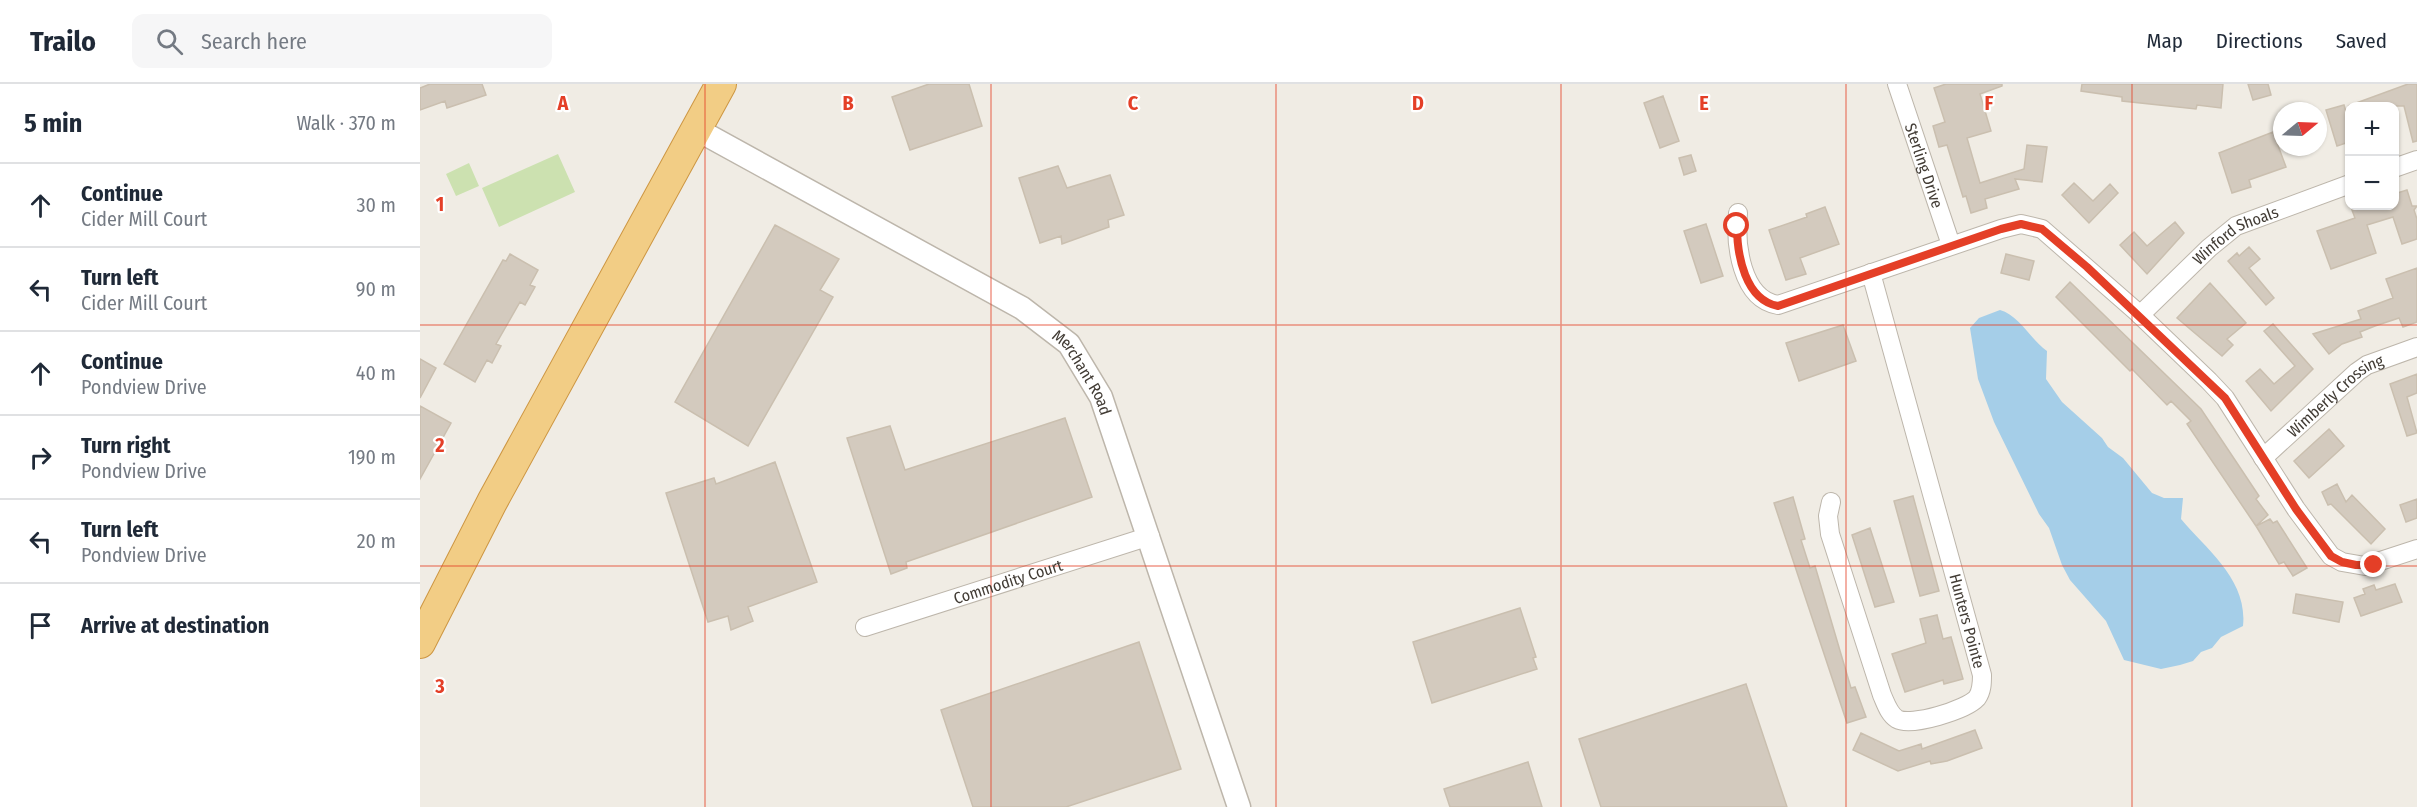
<!DOCTYPE html>
<meta charset="utf-8">
<style>
body{margin:0;font-family:"Fira Sans Condensed",sans-serif;background:#f6f6f7;color:#1f2937}
.controls{position:absolute;right:18px;top:18px;display:grid;overflow:hidden;border-radius:12px;box-shadow:0 2px 4px #0004}
.controls button{width:54px;height:54px;display:grid;place-items:center;padding:0;border:0;border-bottom:2px solid #e0e1e3;background:#fff;color:#1f2937;font:30px sans-serif}
.compass{position:absolute;left:1853px;top:18px;width:54px;height:54px;border-radius:50%;background:#fff;box-shadow:0 2px 4px #0004;rotate:71deg}
.stop{position:absolute;width:18px;height:18px;margin:-14px;border:4px solid #e43f27;border-radius:50%;background:#fff}
.stop.end{background:#e43f27;border-color:#fff;box-shadow:0 2px 6px #0008}
.list{margin:0;padding:0;list-style:none}
h2{display:flex;justify-content:space-between;align-items:center;height:78px;margin:0;padding:0 24px;font-size:26px}
h2 small{font-size:20px;font-weight:400;color:#747a83}
.list li{display:grid;grid-template-columns:39px 1fr auto;gap:18px;align-items:center;box-sizing:border-box;height:84px;padding:0 24px;border-top:2px solid #e0e1e3}
.list b{display:block;font-size:22px;white-space:nowrap}
.list p{margin:0;font-size:20px;white-space:nowrap;color:#747a83}
.list em{font-size:20px;font-style:normal;color:#747a83}
.icon{flex:none;width:33px;height:33px;fill:none;stroke:currentColor;stroke-width:2;stroke-linecap:round;stroke-linejoin:round}
.map{position:relative;flex:none;width:1997px;height:723px;overflow:hidden}
header{display:flex;align-items:center;gap:36px;box-sizing:border-box;height:84px;padding:0 30px;background:#fff;border-bottom:2px solid #e0e1e3}
header strong{font-size:28px}
nav{display:flex;gap:33px;margin-inline-start:auto;font-size:21px}
.search{width:420px;height:54px;background:#f6f6f7;display:flex;align-items:center;gap:15px;box-sizing:border-box;padding:0 21px;border-radius:12px;color:#747a83;font-size:22px}
main{display:flex}
aside{flex:1;background:#fff}
.map>svg:first-child{display:block}
.green{fill:#cce1b0}
.water{fill:#a5cee8}
.building{fill:#d3cabe;stroke:#cabfaf;stroke-width:1.5}
.lines{fill:none;stroke-linecap:round;stroke-linejoin:round}
.minor-casing{stroke:#bdb6ab;stroke-width:20}
.tertiary-casing{stroke:#bdb6ab;stroke-width:25}
.trunk-casing{stroke:#cd9642;stroke-width:32}
.minor{stroke:#fff;stroke-width:18}
.tertiary{stroke:#fff;stroke-width:22}
.trunk{stroke:#f2cd85;stroke-width:30}
.route{stroke:#e43f27;stroke-width:8}
.grid{fill:none;stroke:#e43f27;stroke-width:1.5;stroke-opacity:0.55}
.labels{text-anchor:middle;dominant-baseline:central;stroke-width:4.5;stroke-linejoin:round;paint-order:stroke}
.street-label{font-size:16px;fill:#423c35;stroke:#fff}
.grid-label{font-size:20px;text-anchor:middle;font-weight:bold;fill:#e43f27;stroke:#fff;stroke-width:4.5;stroke-linejoin:round;paint-order:stroke}
</style>
<header>
<strong>Trailo</strong>
<div class="search"><svg class="icon" aria-label="search" viewBox="0 0 24 24"><circle cx="10" cy="10" r="6"/><path d="M15 15l6 6"/></svg>Search here</div>
<nav><a>Map</a><a>Directions</a><a>Saved</a></nav>
</header>
<main>
<aside>
<h2>5 min<small>Walk · 370 m</small></h2>
<ul class="list">
<li><svg class="icon" aria-label="ahead" viewBox="0 0 24 24"><path d="M12 20V5M6 11l6-6 6 6"/></svg><div><b>Continue</b><p>Cider Mill Court</p></div><em>30 m</em></li>
<li><svg class="icon" aria-label="left" viewBox="0 0 24 24"><path d="M17 20v-9H6M10 6l-5 5 5 5"/></svg><div><b>Turn left</b><p>Cider Mill Court</p></div><em>90 m</em></li>
<li><svg class="icon" aria-label="ahead" viewBox="0 0 24 24"><path d="M12 20V5M6 11l6-6 6 6"/></svg><div><b>Continue</b><p>Pondview Drive</p></div><em>40 m</em></li>
<li><svg class="icon" aria-label="right" viewBox="0 0 24 24"><path d="M7 20v-9h11M14 6l5 5-5 5"/></svg><div><b>Turn right</b><p>Pondview Drive</p></div><em>190 m</em></li>
<li><svg class="icon" aria-label="left" viewBox="0 0 24 24"><path d="M17 20v-9H6M10 6l-5 5 5 5"/></svg><div><b>Turn left</b><p>Pondview Drive</p></div><em>20 m</em></li>
<li><svg class="icon" aria-label="arrive" viewBox="0 0 24 24"><path d="M6 21V4h12l-3 4 3 4H6"/></svg><div><b>Arrive at destination</b></div></li>
</ul>
</aside>
<div class="map">
<svg width="1997" height="723" viewBox="0 0 1997 723">
<rect width="100%" height="100%" fill="#f0ece4"/>
<path class="green" d="M138 70 155 108 79 143 62 104Z
M49 79 59 102 36 112 26 90Z"/>
<path class="water" d="M1580 226C1599 231 1611 256 1627 267L1626 295 1642 318 1682 354 1688 363 1703 374 1732 409 1744 414H1763L1761 435C1787 466 1828 496 1823 542L1801 553 1792 564 1781 568 1773 577 1760 581 1741 585 1704 576 1686 537 1650 496 1642 481 1629 444 1619 430 1574 338 1558 295 1550 244 1559 234Z"/>
<path class="building" d="M10 0H62L66 11 27 24 25 17 0 26V4Z
M509 0H549L562 42 490 66 472 13Z
M1526 0H1582V2L1560 10 1571 47 1547 54 1560 99 1604 85 1607 61 1627 63 1622 98 1595 95 1599 105 1565 115 1567 124 1551 129 1546 112 1543 113 1527 61 1519 63 1513 42 1525 38 1514 4Z
M1662 0H1803L1801 24 1777 21 1776 25 1702 17V13L1661 7Z
M1828 0H1848L1851 11 1833 16Z
M1988 0H1997V57L1993 58 1984 22H1928Z
M1243 12 1259 57 1240 64 1224 19Z
M1924 21 1929 38V58L1917 62 1906 26Z
M1853 48 1866 83 1829 96 1831 103 1812 109 1799 69Z
M1271 71 1276 87 1264 91 1259 74Z
M638 82 647 104 690 91 704 131 688 136 689 143 642 160 641 152 620 159 599 94Z
M1654 99 1673 117 1690 100 1698 109 1669 139 1642 111Z
M1987 106 1992 122H1997L1994 126 1997 135V155L1982 160 1973 133 1947 141 1956 169 1911 185 1897 147 1935 134 1932 126 1948 122H1974V110Z
M1405 123 1419 160 1380 174 1386 190 1366 196 1349 146 1387 133 1386 130Z
M1755 138 1764 149 1727 190 1700 161 1714 148 1727 162Z
M1286 140 1303 192 1281 199 1264 147Z
M355 141 419 175 400 206 413 213 328 362 255 318Z
M1829 163 1840 175 1829 184 1854 214 1846 221 1808 177 1817 169 1819 172Z
M90 170 118 186 110 201 115 203 105 221 100 218 76 260 81 262 72 279 67 276 55 298 24 280 83 176 86 177Z
M1586 170 1614 177 1609 196 1581 189Z
M1997 184V238L1983 243 1979 234 1955 242 1940 248 1942 253 1922 260 1909 270 1893 250 1941 235 1938 227 1973 214 1966 195Z
M1650 198 1781 325 1839 412 1836 415 1848 431 1836 442 1767 340 1771 337 1751 317 1747 321 1712 285 1710 287 1636 213Z
M1790 199 1826 239 1807 255 1813 261 1802 272 1757 234Z
M1853 240 1893 285 1851 327 1826 297 1840 285 1854 300 1875 282 1844 247Z
M1423 241 1436 277 1379 297 1366 259Z
M0 275 16 284 0 314Z
M1997 290V309L1987 313 1997 349 1987 352 1970 300Z
M0 322 31 339 0 395Z
M645 334 672 413 486 478 487 484 471 490 427 354 470 342 485 386Z
M1909 345 1924 362 1889 394 1874 377Z
M355 378 397 498 328 523 333 537 311 546 308 532 288 538 246 409 294 394 296 400Z
M1917 400 1926 418 1932 411 1965 445 1951 460 1911 420 1908 421 1902 408Z
M1493 412 1519 507 1500 512 1474 417Z
M1373 413 1385 455 1381 456 1390 484 1395 482 1431 604 1435 603 1446 633 1427 639 1354 419Z
M1997 415V434L1986 438 1980 421Z
M1850 435 1853 439 1857 437 1887 484 1873 492 1864 478 1859 480 1836 442Z
M1450 444 1474 518 1455 523 1432 451Z
M1975 500 1982 518 1941 532 1934 514 1945 510 1943 505 1954 501 1956 506Z
M1876 510 1923 518 1919 538 1873 529Z
M1100 524 1116 573 1113 574 1117 585 1012 619 993 558Z
M1517 531 1523 555 1531 553 1543 595 1524 600 1523 596 1485 608 1472 570 1506 559 1500 535Z
M719 558 761 685 646 723H553L521 626Z
M1326 600 1367 723H1181L1159 655Z
M1555 646 1562 664 1527 677 1511 680 1510 677 1478 687 1433 666 1441 649 1479 667 1501 660 1502 665Z
M1108 678 1122 723H1030L1024 705Z"/>
<g class="lines">
<defs>
<g id="minor">
<path id="s1" d="M1477 0 1531 161"/>
<path d="M1974 84 1997 76"/>
<path d="M1318 129C1315 160 1321 215 1358 221L1581 145 1601 140 1622 145 1717 228 1789 297 1805 314 1876 425 1911 472 1922 478 1945 482 1997 465"/>
<path id="s2" d="M1720 231 1789 164 1816 142 1930 100"/>
<path id="s3" d="M1843 374 1937 288 1947 281 1997 263"/>
<path d="M1411 418 1408 432 1410 450 1462 611C1466 620 1469 630 1477 635 1491 643 1546 626 1557 614 1562 607 1562 599 1562 591L1451 189"/>
<path id="s4" d="M445 543 730 452"/>
</g>
<g id="tertiary">
<path id="s5" d="M276 45 602 224 649 260 681 313 819 723"/>
</g>
<path id="trunk" d="M0 559 72 418 301 0"/>
</defs>
<use href="#minor" class="minor-casing"/>
<use href="#tertiary" class="tertiary-casing"/>
<use href="#trunk" class="trunk-casing"/>
<use href="#minor" class="minor"/>
<use href="#tertiary" class="tertiary"/>
<use href="#trunk" class="trunk"/>
</g>
<g class="lines">
<path class="route" d="M1317 142C1317 171 1325 216 1358 222L1581 145 1601 140 1622 145 1667 183 1805 314 1876 425 1911 472 1922 478 1936 481H1954"/>
</g>
<path class="grid" d="M285 0V723M571 0V723M856 0V723M1141 0V723M1426 0V723M1712 0V723M0 241H1997M0 482H1997"/>
<g class="labels">
<g class="street-label">
<text stroke="none"><textPath href="#s1" startOffset="86">Sterling Drive</textPath></text>
<text stroke="none"><textPath href="#s2" startOffset="126">Winford Shoals</textPath></text>
<text stroke="none"><textPath href="#s5" startOffset="462">Merchant Road</textPath></text>
<text stroke="none"><textPath href="#s3" startOffset="96">Wimberly Crossing</textPath></text>
<text stroke="none"><textPath href="#s4" startOffset="150">Commodity Court</textPath></text>
<text transform="translate(1547 537) rotate(75)">Hunters Pointe</text>
</g>
</g>
<g class="grid-label">
<text x="143" y="26">A</text>
<text x="428" y="26">B</text>
<text x="713" y="26">C</text>
<text x="998" y="26">D</text>
<text x="1284" y="26">E</text>
<text x="1569" y="26">F</text>
<text x="20" y="127">1</text>
<text x="20" y="368">2</text>
<text x="20" y="609">3</text>
</g>
</svg>
<div class="controls">
<button>+</button>
<button>−</button>
</div>
<svg class="compass" viewBox="-18 -18 36 36"><path d="M0-13l5 13h-10z" fill="#e53935"/><path d="M0 13l5-13h-10z" fill="#747a83"/></svg>
<div class="stop" style="left:1317px;top:142px"></div>
<div class="stop end" style="left:1954px;top:481px"></div>
</div>
</main>
